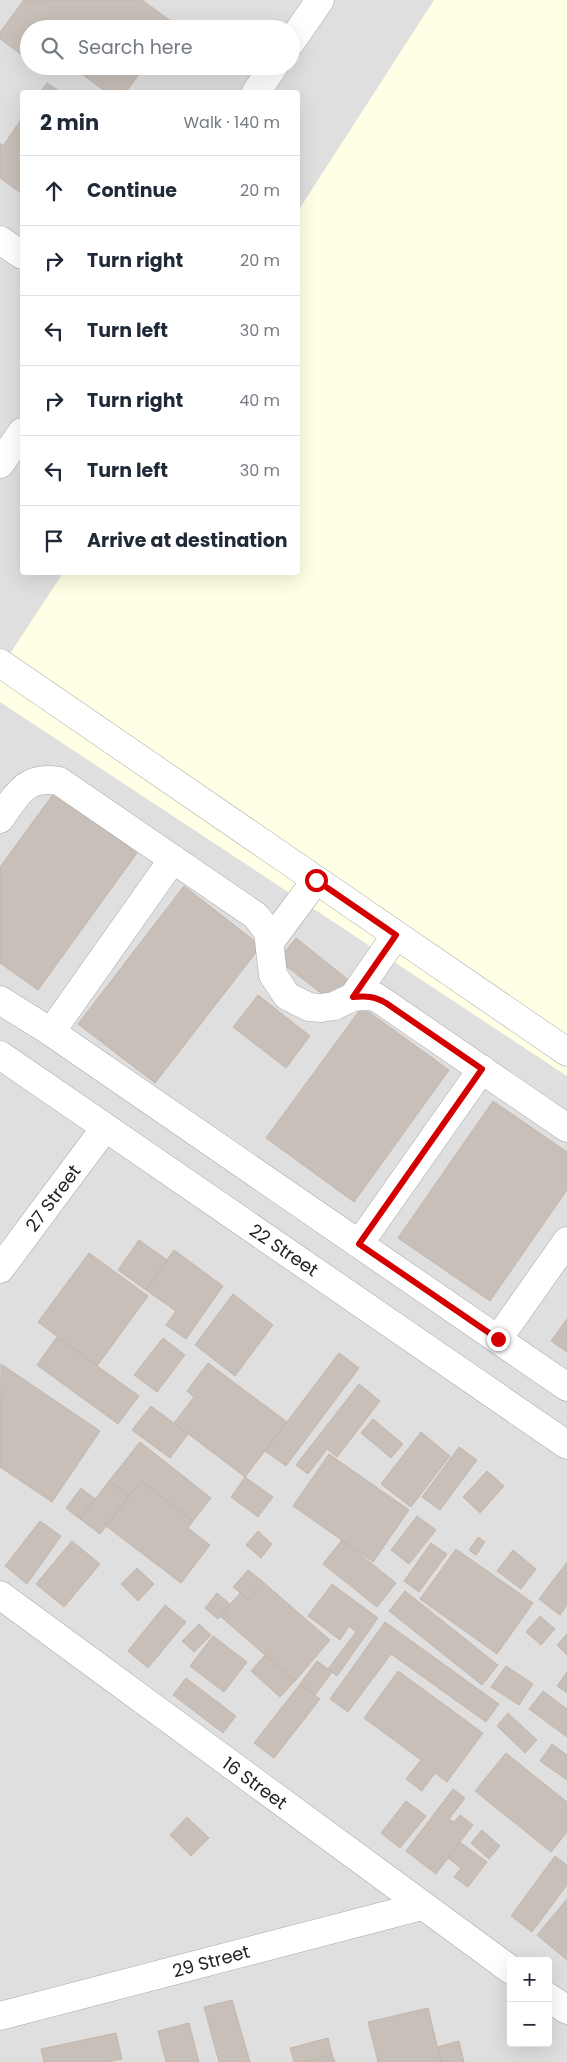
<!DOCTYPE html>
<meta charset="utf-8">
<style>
body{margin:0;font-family:Poppins,sans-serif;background:#f6f6f7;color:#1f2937}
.controls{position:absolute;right:15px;bottom:15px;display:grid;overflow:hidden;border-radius:5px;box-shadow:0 5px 20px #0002}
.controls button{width:45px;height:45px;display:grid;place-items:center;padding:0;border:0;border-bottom:1px solid #e0e1e3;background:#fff;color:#1f2937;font:25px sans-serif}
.stop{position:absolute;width:15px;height:15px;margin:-11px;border:4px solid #d40000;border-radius:50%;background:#fff}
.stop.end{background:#d40000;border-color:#fff;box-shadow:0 1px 5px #0008}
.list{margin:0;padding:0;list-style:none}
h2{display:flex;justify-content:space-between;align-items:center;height:65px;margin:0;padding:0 20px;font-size:21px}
h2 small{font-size:16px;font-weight:400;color:#747a83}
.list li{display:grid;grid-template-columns:32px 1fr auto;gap:15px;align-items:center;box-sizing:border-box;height:70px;padding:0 20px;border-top:1px solid #e0e1e3}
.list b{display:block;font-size:19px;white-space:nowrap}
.list em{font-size:16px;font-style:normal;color:#747a83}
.icon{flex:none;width:28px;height:28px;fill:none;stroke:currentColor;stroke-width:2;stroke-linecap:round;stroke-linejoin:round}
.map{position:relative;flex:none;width:567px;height:2062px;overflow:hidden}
.search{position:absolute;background:#fff;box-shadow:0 5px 20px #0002;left:20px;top:20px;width:280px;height:55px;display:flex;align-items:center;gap:12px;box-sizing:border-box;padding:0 18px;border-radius:28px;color:#747a83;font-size:19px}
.panel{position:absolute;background:#fff;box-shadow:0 5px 20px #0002;left:20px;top:90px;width:280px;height:485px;border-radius:5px}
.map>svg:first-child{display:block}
.residential{fill:#e0dfdf;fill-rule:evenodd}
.education{fill:#ffffe5}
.building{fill:#c7bfb8;stroke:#c4b6ab}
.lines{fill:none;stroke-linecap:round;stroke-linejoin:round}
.street-casing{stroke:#a9a9a9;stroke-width:29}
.street{stroke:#fff;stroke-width:28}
.route{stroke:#d40000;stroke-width:6}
.labels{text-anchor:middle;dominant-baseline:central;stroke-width:4;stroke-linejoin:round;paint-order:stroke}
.street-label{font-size:18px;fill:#222;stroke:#fff}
</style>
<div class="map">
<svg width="567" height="2062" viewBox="0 0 567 2062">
<rect width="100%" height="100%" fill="#f2efe9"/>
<path class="residential" d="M0 0H567V2062H0ZM29 29H291V66H29ZM22 92H298V572H22ZM511 1961H548V2043H511Z"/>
<path class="education" d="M434 0H567V1076L0 702V669L63 573 298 572V211Z"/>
<path class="building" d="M24 0H142L175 24 172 29H29V60L0 39V32Z
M71 66H145L126 92H106Z
M47 83 61 92H40Z
M22 118V194L0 178V143L3 146Z
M54 793 137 853 38 990 0 963V867Z
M184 886 261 946 155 1083 78 1024Z
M296 938 351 982 334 1003 278 960Z
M258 995 310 1036 286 1068 233 1027Z
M362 1007 449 1070 354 1202 266 1138Z
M493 1101 567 1152V1190L490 1301 398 1238Z
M139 1240 167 1260 146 1290 118 1270Z
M174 1250 223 1286 186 1339 166 1325 176 1311 146 1290Z
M89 1253 148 1296 97 1366 38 1322Z
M233 1294 273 1325 235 1376 195 1345Z
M567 1319V1352L551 1341Z
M57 1337 139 1396 118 1424 37 1365Z
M163 1338 185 1355 157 1392 134 1375Z
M339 1353 359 1368 286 1466 265 1451Z
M208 1363 287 1422 245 1477 174 1423 194 1397 187 1391Z
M1 1364 100 1431 52 1502 0 1467Z
M359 1384 380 1401 337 1457 327 1449 308 1474 296 1465Z
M151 1406 188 1434 170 1458 132 1430Z
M373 1419 403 1444 391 1458 361 1433Z
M421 1432 450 1456 411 1507 381 1484Z
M140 1442 211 1498 193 1521 141 1481 129 1496 109 1481Z
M459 1447 477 1460 440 1510 422 1497Z
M329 1454 409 1510 373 1562 293 1506Z
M487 1471 504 1486 480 1513 463 1497Z
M245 1477 273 1497 258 1517 231 1497Z
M109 1481 129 1496 100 1534 80 1519Z
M141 1481 193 1521 188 1528 210 1545 181 1583 106 1526Z
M81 1488 95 1499 80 1519 66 1508Z
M417 1516 436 1530 409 1564 391 1550Z
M40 1521 61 1536 27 1584 5 1566Z
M258 1531 272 1544 261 1558 246 1545Z
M478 1537 485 1542 476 1555 469 1550Z
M342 1540 396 1583 377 1607 323 1564Z
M72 1541 100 1564 64 1607 36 1584Z
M431 1543 447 1554 419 1592 404 1581Z
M456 1549 533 1603 497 1654 420 1599Z
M513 1550 536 1569 521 1589 497 1571Z
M567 1562V1605L560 1615 539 1599Z
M137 1568 154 1584 138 1601 121 1584Z
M248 1570 263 1582 248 1599 233 1587Z
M263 1582 330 1640 295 1681 220 1616 240 1593 248 1599Z
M332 1584 378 1618 337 1676 328 1669 356 1632 349 1626 340 1640 308 1616Z
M405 1591 498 1665 482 1685 389 1611Z
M217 1593 230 1604 218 1619 205 1608Z
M165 1605 186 1622 148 1668 128 1651Z
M540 1616 555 1629 541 1645 526 1632Z
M385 1622 499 1704 486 1722 391 1654 348 1712 330 1699Z
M199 1624 211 1635 194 1652 182 1641Z
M567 1634V1655L557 1645Z
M213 1636 247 1662 224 1692 190 1666Z
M265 1655 295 1681 280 1697 251 1671Z
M317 1661 332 1672 315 1695 300 1684Z
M506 1666 533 1684 519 1705 491 1687Z
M398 1671 483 1733 447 1782 435 1773 422 1791 406 1779 421 1760 364 1718Z
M567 1672V1693L557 1686Z
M186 1678 236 1716 223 1733 173 1695Z
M300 1684 320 1699 274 1758 254 1743Z
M543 1691 567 1709V1737L529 1709Z
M508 1713 537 1740 525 1753 497 1726Z
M552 1744 567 1755V1780L540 1761Z
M506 1753 567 1802V1832L551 1852 475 1791Z
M453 1789 465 1798 449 1819 454 1822 460 1815 473 1825 436 1874 406 1851Z
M406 1801 426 1816 400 1848 381 1833Z
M187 1817 209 1838 191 1856 170 1835Z
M482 1830 500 1846 489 1859 471 1843Z
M460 1842 487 1862 468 1887 454 1877 461 1868 448 1858Z
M555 1856 567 1865V1885L532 1932 511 1916Z
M567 1899V1960L537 1935Z
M232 2000 250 2062H219L204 2007Z
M428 2008 441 2062H378L368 2022Z
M189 2023 199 2062H166L158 2031Z
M116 2033 122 2059 108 2062H44L41 2049Z
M328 2038 332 2054 304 2062H294L290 2048Z
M459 2041 464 2062H441L437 2047Z
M332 2054 335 2062H304Z"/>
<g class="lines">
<defs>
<path id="street" d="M291 42 320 0
M256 92 274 66
M0 240 22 255
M0 464 22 432
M0 663 567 1052
M0 819C17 794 26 775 59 781L256 916 268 932 273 975 287 996 309 1007 321 1008 334 1006 353 997 365 996 376 997 567 1128
M270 942 316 880
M353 997 396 935
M0 1000 51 1032 567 1387
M51 1032 173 859
M0 1055 567 1445
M359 1244 482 1069
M0 1269 105 1128
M498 1339 567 1241
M0 1595 511 1970
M548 1997 567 2010
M0 2016 422 1906"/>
</defs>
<use href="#street" class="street-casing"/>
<use href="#street" class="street"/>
</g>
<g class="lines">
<path class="route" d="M316 880 396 935 353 997C366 996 374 996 386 1003L482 1069 359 1244 498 1339"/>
</g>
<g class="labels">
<g class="street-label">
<text transform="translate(53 1198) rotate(-53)">27 Street</text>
<text transform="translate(284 1250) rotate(34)">22 Street</text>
<text transform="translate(255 1783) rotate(36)">16 Street</text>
<text transform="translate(211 1961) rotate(-15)">29 Street</text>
</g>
</g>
</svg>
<div class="controls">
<button>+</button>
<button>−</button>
</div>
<div class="stop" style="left:316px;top:880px"></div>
<div class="stop end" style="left:498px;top:1339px"></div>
<div class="search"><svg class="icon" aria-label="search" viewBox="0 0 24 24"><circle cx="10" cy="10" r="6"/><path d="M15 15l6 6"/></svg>Search here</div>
<section class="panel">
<h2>2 min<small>Walk · 140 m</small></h2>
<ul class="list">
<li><svg class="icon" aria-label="ahead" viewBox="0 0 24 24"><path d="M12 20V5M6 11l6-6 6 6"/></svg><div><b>Continue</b></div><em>20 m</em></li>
<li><svg class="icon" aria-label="right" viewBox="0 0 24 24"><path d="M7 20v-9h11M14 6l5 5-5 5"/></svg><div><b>Turn right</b></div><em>20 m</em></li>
<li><svg class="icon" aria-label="left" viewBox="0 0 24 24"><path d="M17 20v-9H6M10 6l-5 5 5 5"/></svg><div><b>Turn left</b></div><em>30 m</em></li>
<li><svg class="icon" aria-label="right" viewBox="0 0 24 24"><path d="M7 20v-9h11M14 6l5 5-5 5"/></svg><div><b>Turn right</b></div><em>40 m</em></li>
<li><svg class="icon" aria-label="left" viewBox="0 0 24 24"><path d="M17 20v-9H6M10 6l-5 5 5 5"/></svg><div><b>Turn left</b></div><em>30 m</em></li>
<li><svg class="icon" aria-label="arrive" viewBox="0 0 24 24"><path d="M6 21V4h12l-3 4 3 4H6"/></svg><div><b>Arrive at destination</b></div></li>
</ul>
</section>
</div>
